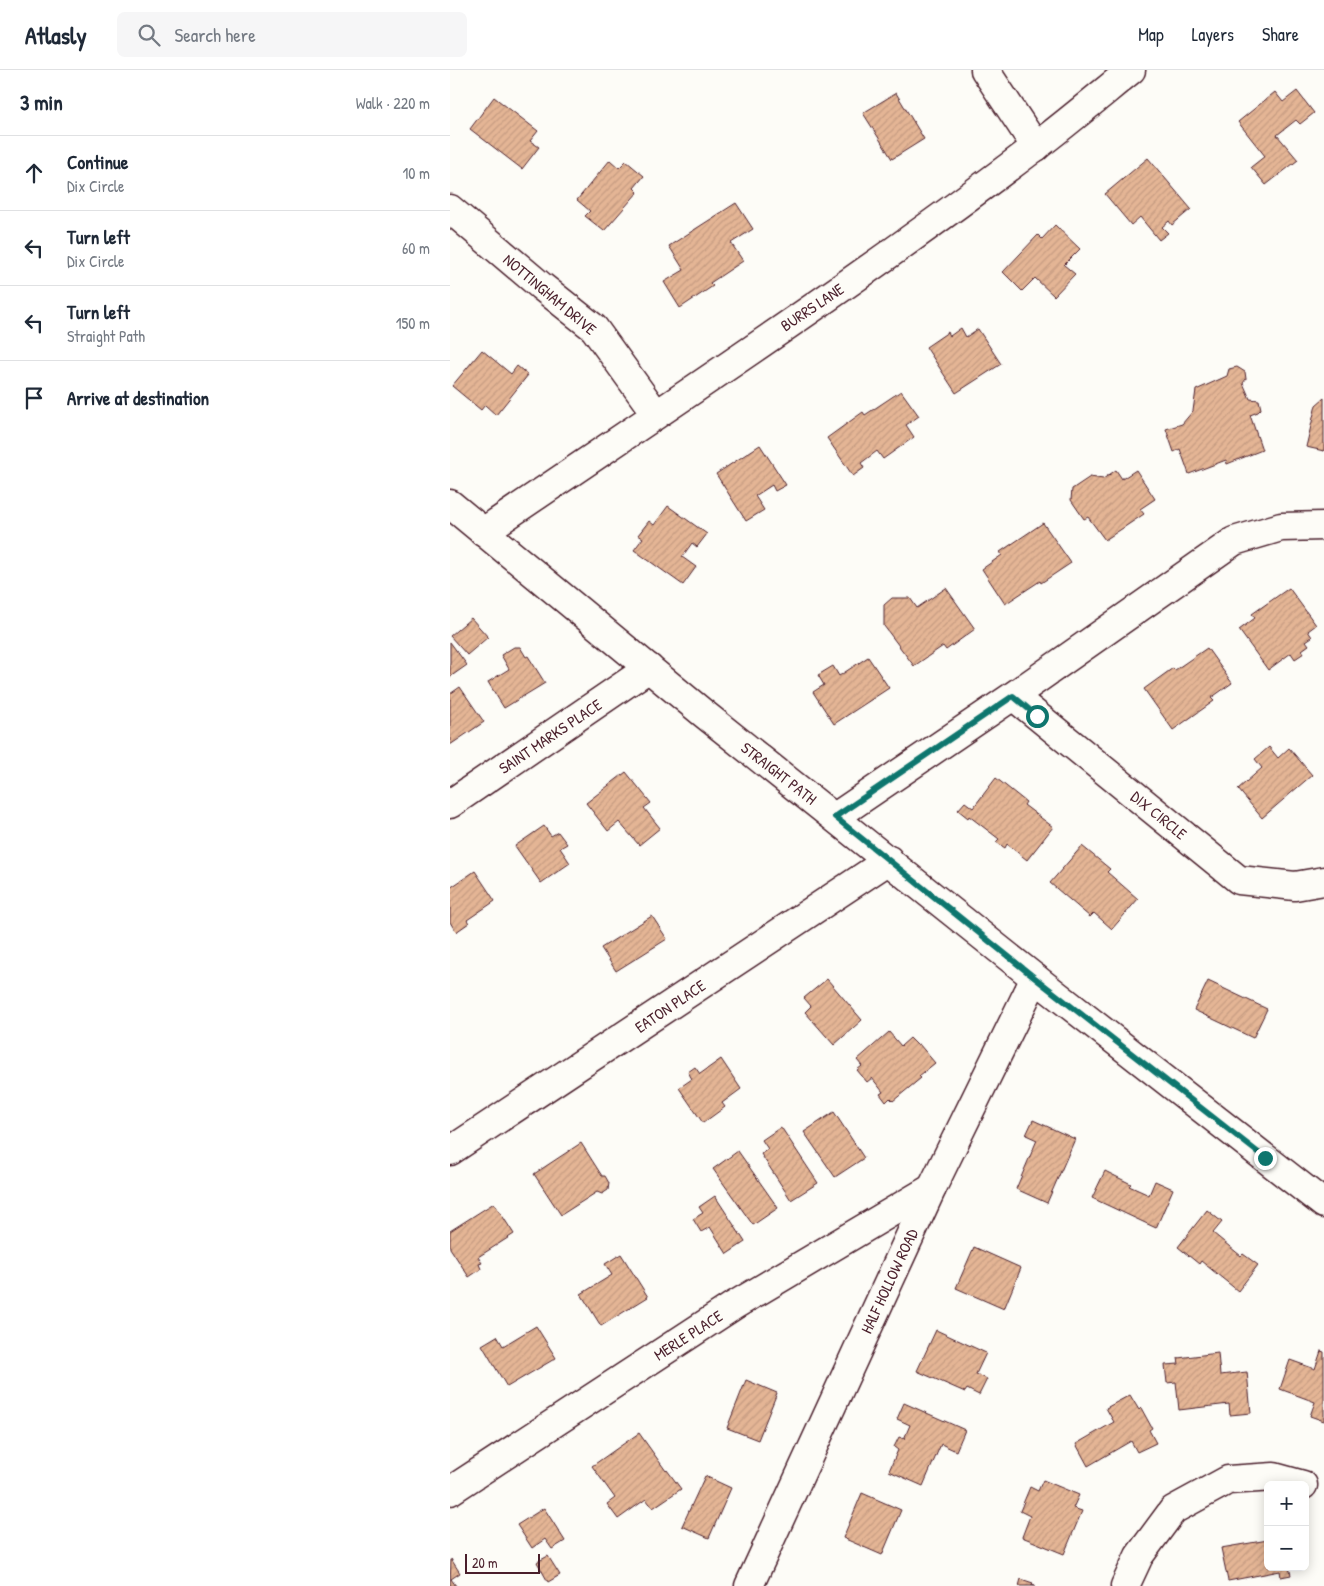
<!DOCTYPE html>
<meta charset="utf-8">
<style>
body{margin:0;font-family:"Patrick Hand",sans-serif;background:#f6f6f7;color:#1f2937}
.controls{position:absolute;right:15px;bottom:15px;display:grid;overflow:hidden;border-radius:8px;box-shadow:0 2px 12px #0003}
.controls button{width:45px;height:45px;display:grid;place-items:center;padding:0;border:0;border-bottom:1px solid #e0e1e3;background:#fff;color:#1f2937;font:25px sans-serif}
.scale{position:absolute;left:15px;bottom:12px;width:75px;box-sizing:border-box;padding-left:5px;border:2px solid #4a1f2b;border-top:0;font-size:14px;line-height:18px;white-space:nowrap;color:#4a1f2b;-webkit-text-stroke:4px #fdfcf7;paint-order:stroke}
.stop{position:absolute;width:15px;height:15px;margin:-11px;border:4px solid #0f766e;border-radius:50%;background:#fff}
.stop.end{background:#0f766e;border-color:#fff;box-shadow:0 1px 5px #0008}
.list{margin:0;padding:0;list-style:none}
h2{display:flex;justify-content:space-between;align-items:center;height:65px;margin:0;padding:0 20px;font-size:21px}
h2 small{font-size:16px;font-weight:400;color:#747a83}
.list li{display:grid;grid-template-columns:32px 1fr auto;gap:15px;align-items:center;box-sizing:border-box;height:75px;padding:0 20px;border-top:1px solid #e0e1e3}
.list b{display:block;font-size:19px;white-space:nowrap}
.list p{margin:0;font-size:16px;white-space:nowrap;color:#747a83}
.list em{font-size:16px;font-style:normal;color:#747a83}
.icon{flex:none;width:28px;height:28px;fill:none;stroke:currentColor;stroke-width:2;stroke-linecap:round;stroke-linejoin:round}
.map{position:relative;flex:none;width:874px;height:1516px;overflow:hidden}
header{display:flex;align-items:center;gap:30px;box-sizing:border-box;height:70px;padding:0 25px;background:#fff;border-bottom:1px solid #e0e1e3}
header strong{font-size:24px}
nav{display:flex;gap:28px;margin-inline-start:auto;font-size:18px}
.search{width:350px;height:45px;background:#f6f6f7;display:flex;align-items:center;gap:12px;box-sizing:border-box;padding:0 18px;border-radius:8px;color:#747a83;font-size:19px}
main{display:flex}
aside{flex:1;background:#fff}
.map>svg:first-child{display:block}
.building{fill:url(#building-hatch);stroke:#4a1f2b}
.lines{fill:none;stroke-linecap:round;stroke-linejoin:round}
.minor-casing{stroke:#4a1f2b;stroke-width:31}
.tertiary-casing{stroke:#4a1f2b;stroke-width:31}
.secondary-casing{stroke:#4a1f2b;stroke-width:31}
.minor{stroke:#fdfcf7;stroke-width:28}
.tertiary{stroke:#fdfcf7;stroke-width:28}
.secondary{stroke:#fdfcf7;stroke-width:28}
.route{stroke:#0f766e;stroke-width:6}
.labels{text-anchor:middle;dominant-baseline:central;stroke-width:4.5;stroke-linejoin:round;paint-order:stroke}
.street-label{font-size:16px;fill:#4a1f2b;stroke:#fdfcf7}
</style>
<header>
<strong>Atlasly</strong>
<div class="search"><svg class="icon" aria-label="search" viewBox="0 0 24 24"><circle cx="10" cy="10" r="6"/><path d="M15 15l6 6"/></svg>Search here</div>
<nav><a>Map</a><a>Layers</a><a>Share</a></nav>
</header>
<main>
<aside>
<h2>3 min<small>Walk · 220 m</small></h2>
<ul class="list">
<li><svg class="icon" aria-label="ahead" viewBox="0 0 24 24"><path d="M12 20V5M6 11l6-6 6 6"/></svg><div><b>Continue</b><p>Dix Circle</p></div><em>10 m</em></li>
<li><svg class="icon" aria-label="left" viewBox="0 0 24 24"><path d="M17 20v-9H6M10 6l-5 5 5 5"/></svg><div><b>Turn left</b><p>Dix Circle</p></div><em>60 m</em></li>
<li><svg class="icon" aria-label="left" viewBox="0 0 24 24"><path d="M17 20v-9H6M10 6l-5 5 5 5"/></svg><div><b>Turn left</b><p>Straight Path</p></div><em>150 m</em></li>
<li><svg class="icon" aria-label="arrive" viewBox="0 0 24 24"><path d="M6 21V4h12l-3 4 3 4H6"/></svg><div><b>Arrive at destination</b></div></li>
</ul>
</aside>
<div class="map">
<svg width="874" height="1516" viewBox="0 0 874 1516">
<defs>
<pattern id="building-hatch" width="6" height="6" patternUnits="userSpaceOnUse" patternTransform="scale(1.25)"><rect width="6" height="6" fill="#e4b595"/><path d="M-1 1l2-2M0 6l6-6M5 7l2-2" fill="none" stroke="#c59b81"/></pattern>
</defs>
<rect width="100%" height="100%" fill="#fdfcf7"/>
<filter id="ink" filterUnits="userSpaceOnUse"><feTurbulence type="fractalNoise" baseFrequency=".02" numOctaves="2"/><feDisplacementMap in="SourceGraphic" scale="10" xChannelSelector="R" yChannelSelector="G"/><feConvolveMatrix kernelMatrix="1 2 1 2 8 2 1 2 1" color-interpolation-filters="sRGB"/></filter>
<g filter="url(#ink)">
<path class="building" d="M847 21 864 43 850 54 846 50 827 65 848 90 816 115 801 97 815 86 788 52 825 22 833 32Z
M446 23 474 69 442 89 413 43Z
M44 27 88 61 80 71 89 77 72 99 20 59Z
M698 88 741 139 722 155 719 151 712 157 718 163 709 170 690 147 681 155 655 124Z
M160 90 169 98 176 91 194 106 184 118 188 122 154 161 135 146 140 141 127 130Z
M286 133 303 159 281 173 293 191 260 213 263 216 230 238 214 212 234 200 219 176Z
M605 155 630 179 614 195 625 204 604 226 585 208 572 221 553 202 588 165 592 169Z
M511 258 516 267 528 259 551 294 506 323 476 277 498 262 500 266Z
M32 280 61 304 67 296 78 305 46 345 35 335 31 340 2 316Z
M787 297 795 302 796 309 793 313 800 329 809 330 811 339 808 342 800 345 812 380 777 394 776 390 739 404 730 379 724 382 716 359 732 354 743 341 746 320 777 306 779 299Z
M451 321 469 346 456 355 464 367 433 389 427 381 411 393 414 398 403 406 377 368 413 342 415 345Z
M874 328V381L856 377 866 335Z
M310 375 336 415 325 421 322 415 305 426 314 440 296 451 266 404Z
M666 400 672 409 686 400 705 429 690 439 694 444 655 470 638 447 634 449 621 430 622 419 640 407 653 409Z
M218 436 257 464 247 477 242 473 232 487 246 497 233 515 184 480 193 468 188 465 199 451 204 455Z
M593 453 621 493 591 513 590 511 555 534 532 499 552 485 550 482Z
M496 518 525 559 496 580 493 576 464 596 434 556V535L442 528H460L467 538Z
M839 518 866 555 858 561 862 567 856 571 859 575 852 580 854 583 845 589 841 583 818 600 789 560 805 548 802 544Z
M21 548 38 567 17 585 0 566Z
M0 572 17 595 0 607Z
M64 577H70L76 587 78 586 95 613 54 638 38 612 59 599 51 585Z
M757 578 782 613 761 628 764 631 723 660 694 619 723 598 725 600Z
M418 587 439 618 384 654 363 622 374 615 368 605 383 596 389 606Z
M10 617 34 652 0 675V624Z
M819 677 828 688 839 678 862 705 812 748 788 719 812 698 805 689Z
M176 702 201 733 194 738 210 758 189 775 169 752 158 761 136 733Z
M546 708 576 732 574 735 603 757 577 790 557 774 555 778 546 772 549 769 519 746 518 748 508 740 515 732 523 738Z
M94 756 101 766 108 762 117 774 110 778 120 793 91 813 65 776Z
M632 776 660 799 657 802 688 829 662 859 644 843 640 847 600 813Z
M25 801 45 831 17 850 19 853 6 862 0 852V818Z
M202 846 217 869 166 901 151 878Z
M377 909 412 950 384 975 355 942 361 936 354 928Z
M758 911 817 939 803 968 744 940Z
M439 962 451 976 460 968 467 975 469 974 485 993 469 1006 471 1008 443 1031 440 1028 436 1032 430 1024 433 1022 422 1008 417 1012 407 1000 412 996 407 990Z
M271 989 291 1019 272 1033 275 1037 253 1053 229 1018 242 1009 238 1002 245 997 250 1004Z
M384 1042 414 1088 385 1107 354 1062Z
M583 1050 625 1069 597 1133 566 1119 587 1070 576 1065Z
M331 1057 368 1113 341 1130 311 1084 318 1079 312 1070Z
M131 1073 152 1106H155L159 1113 158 1120 152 1124 147 1122 111 1145 84 1104Z
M288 1081 328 1138 303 1155 263 1099Z
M655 1101 681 1114 679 1116 699 1125 705 1111 723 1119 706 1158 642 1128Z
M265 1126 295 1172 277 1184 260 1157 251 1162 243 1149 253 1143 249 1137Z
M44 1133 64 1164 28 1187 32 1193 29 1194 31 1199 19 1207 0 1178V1161Z
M757 1140 772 1152 763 1163 791 1186 793 1184 808 1195 788 1221 751 1191 749 1194 728 1177Z
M524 1177 571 1198 554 1239 506 1218Z
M171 1184 198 1227 151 1256 131 1224 162 1205 155 1194Z
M86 1256 106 1288 57 1317 32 1275 47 1266 53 1276Z
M486 1260 536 1283 526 1304 537 1309 529 1325 517 1319 515 1322 467 1301Z
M871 1281 874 1282V1351L860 1346 865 1332 830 1319 840 1290 865 1299Z
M768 1283 770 1305 797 1302 801 1343 780 1345 779 1334 729 1340 726 1312 717 1313 715 1295 729 1294 728 1288Z
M296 1310 327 1323 308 1370 277 1358Z
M680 1325 689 1340 691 1338 702 1358 699 1360 706 1373 687 1382 681 1371 638 1396 626 1374 664 1352 656 1338Z
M454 1333 515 1360 506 1381 491 1374 473 1416 439 1401 448 1380 444 1377 449 1367 454 1369 460 1355 447 1349Z
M189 1363 216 1401 217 1400 231 1419 203 1438 196 1429 168 1449 157 1434 165 1428 142 1396Z
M255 1406 281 1418 259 1468 232 1456Z
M593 1410 629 1425 623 1438 632 1441 614 1484 572 1467 580 1446 570 1441 580 1417 588 1421Z
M412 1423 451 1440 432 1485 393 1468Z
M94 1438 115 1471 102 1479 95 1469 82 1478 67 1455Z
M818 1470V1497H839L841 1505 831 1507 830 1501 778 1511 771 1478Z
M98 1486 110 1505 98 1512 87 1492Z
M1 1489 10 1503 1 1509 6 1516H0Z
M571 1509 583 1513 581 1515 585 1516H569Z"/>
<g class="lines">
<defs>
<path id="minor" d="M535 0 586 77
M0 139 91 216 144 258 206 344
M874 456 831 457 784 471 563 626 789 810 845 816 874 811
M0 734 199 598
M385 747 563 626
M0 1081 439 790
M0 1421 283 1236 482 1118
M675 1516 689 1486 723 1440 778 1410 824 1407 853 1415"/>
<path id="tertiary" d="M33 462C218 336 406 213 584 78 617 53 649 26 681 0
M299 1516 482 1118 585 908"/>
<path id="secondary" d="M0 434 253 643 585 908 874 1134"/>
</defs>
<use href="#minor" class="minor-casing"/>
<use href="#tertiary" class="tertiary-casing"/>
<use href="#secondary" class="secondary-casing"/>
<use href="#minor" class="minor"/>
<use href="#tertiary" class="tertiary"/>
<use href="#secondary" class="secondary"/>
</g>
</g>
<g class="lines" filter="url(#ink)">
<path class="route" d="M587 646 563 626 385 747 585 908 815 1088"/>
</g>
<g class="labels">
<g class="street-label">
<text transform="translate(100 224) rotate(40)">NOTTINGHAM DRIVE</text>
<text transform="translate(362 237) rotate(-34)">BURRS LANE</text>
<text transform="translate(100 666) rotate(-34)">SAINT MARKS PLACE</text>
<text transform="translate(329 703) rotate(38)">STRAIGHT PATH</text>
<text transform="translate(709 745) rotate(39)">DIX CIRCLE</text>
<text transform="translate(220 936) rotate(-34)">EATON PLACE</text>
<text transform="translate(439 1211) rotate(-65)">HALF HOLLOW ROAD</text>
<text transform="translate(238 1265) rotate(-33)">MERLE PLACE</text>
</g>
</g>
</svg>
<div class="controls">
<button>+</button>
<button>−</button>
</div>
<div class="scale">20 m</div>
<div class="stop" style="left:587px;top:646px"></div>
<div class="stop end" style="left:815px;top:1088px"></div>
</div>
</main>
